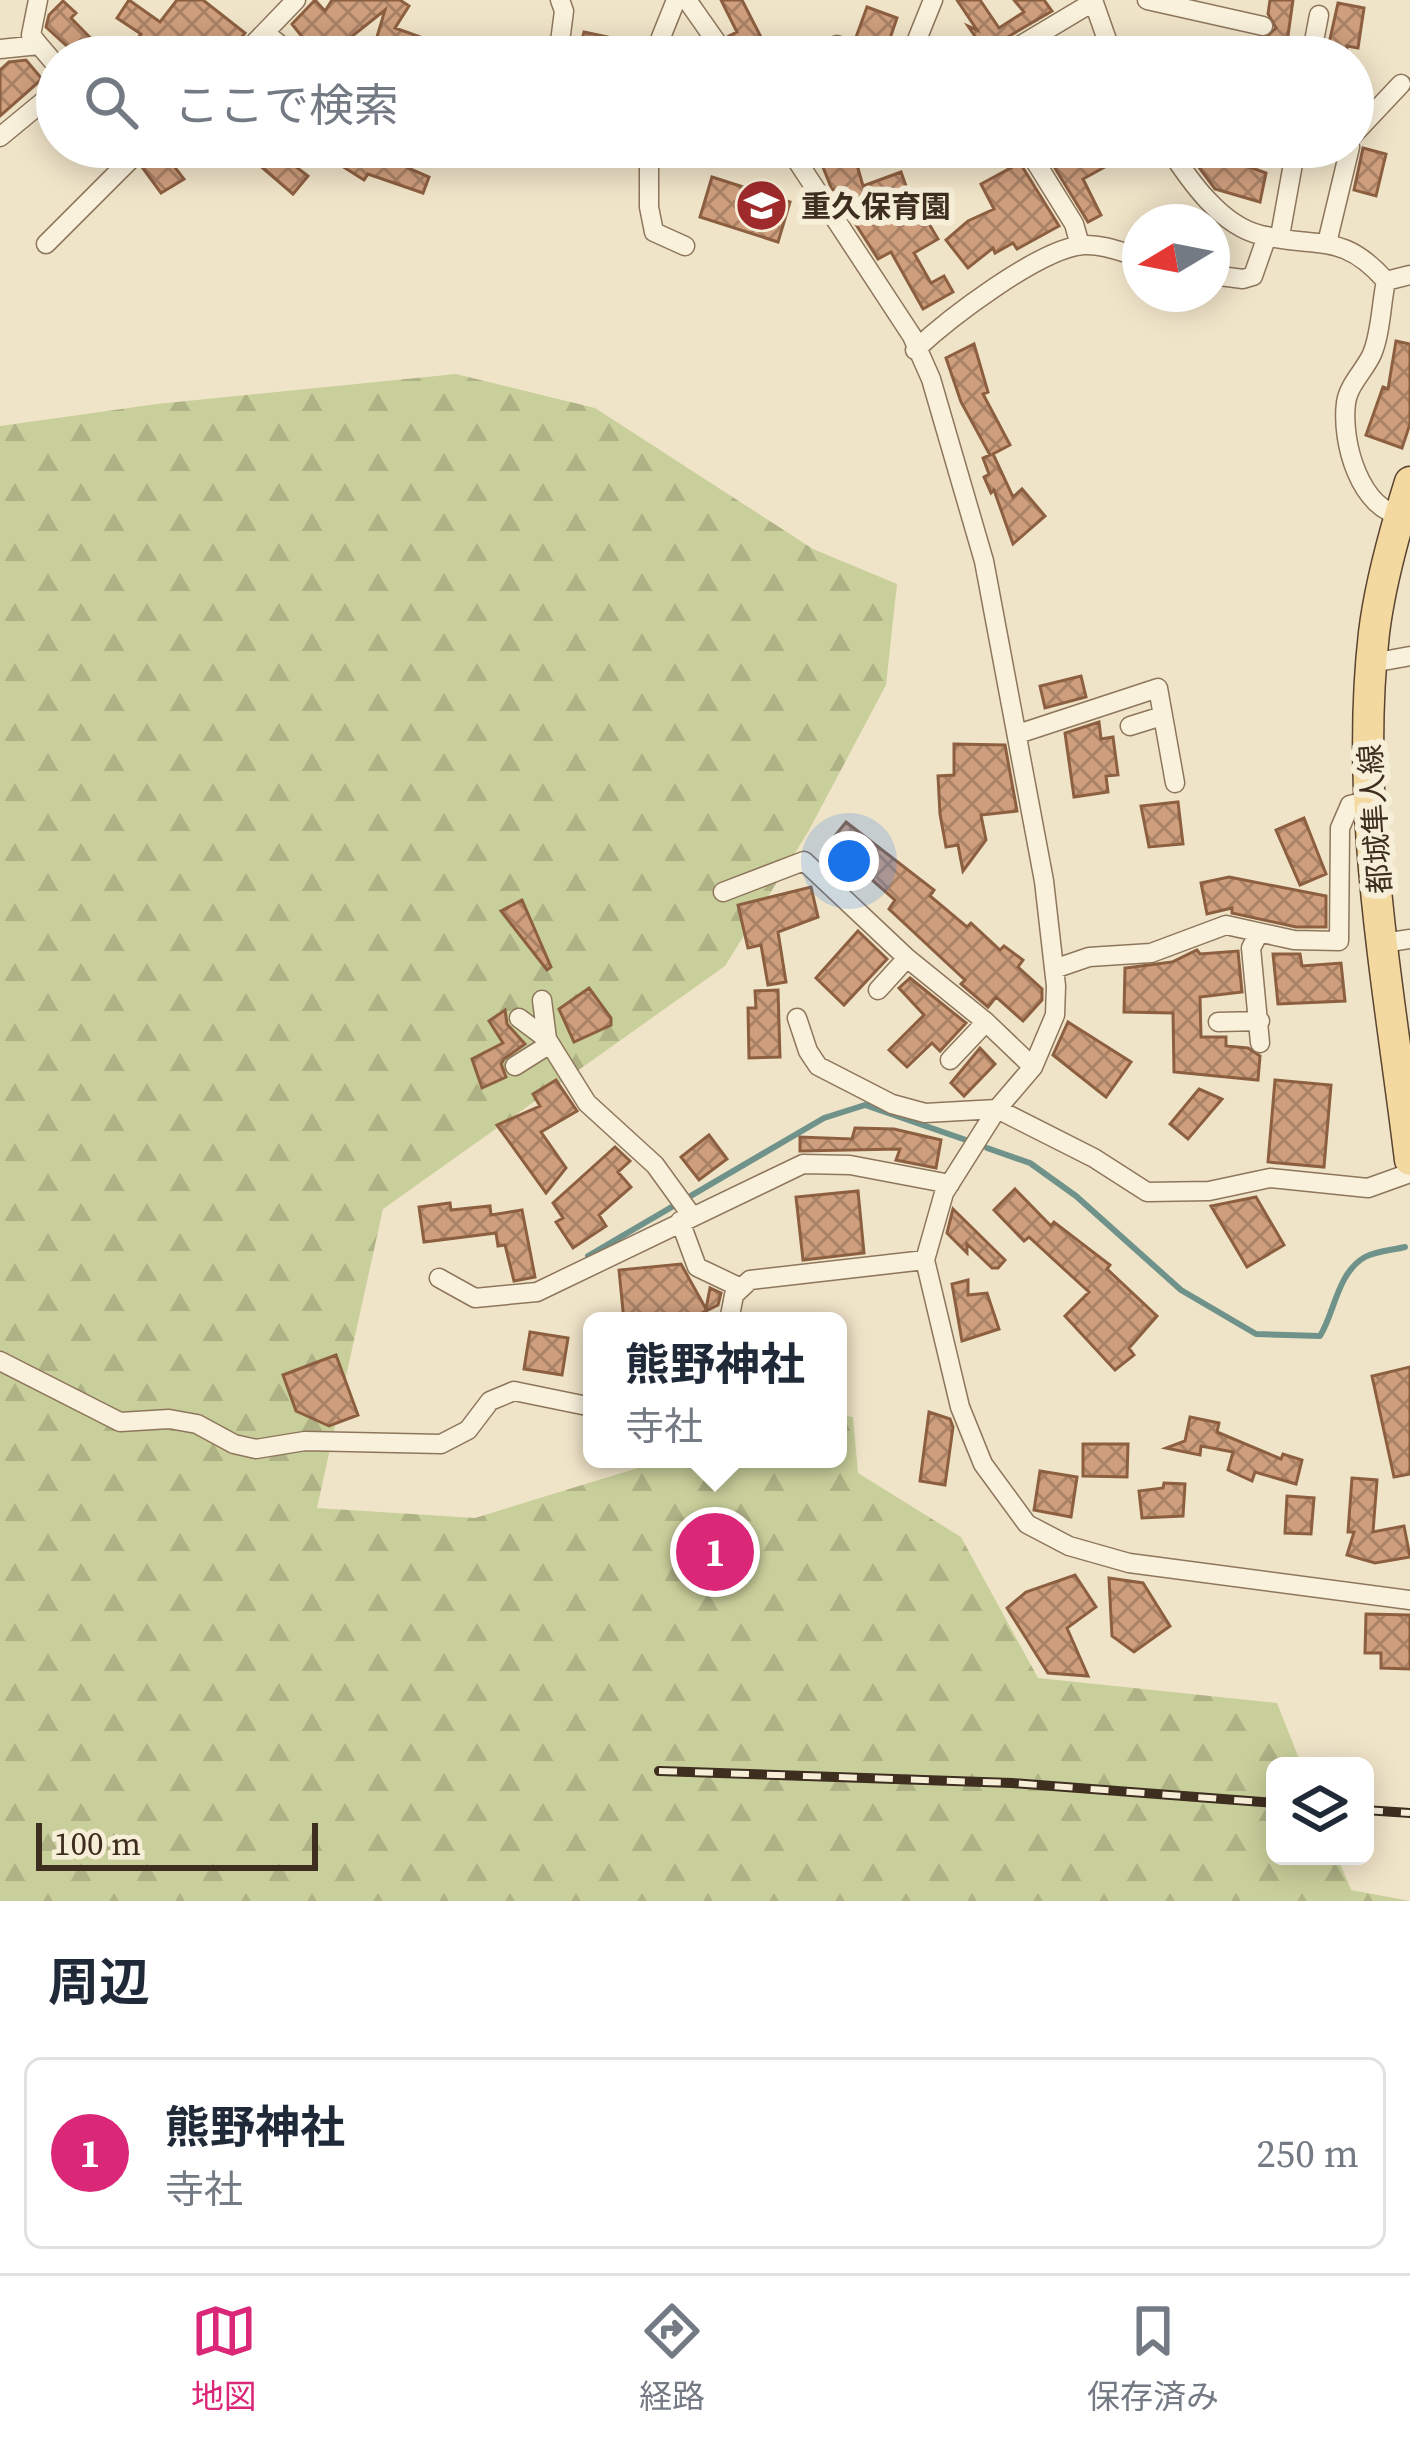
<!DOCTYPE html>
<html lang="ja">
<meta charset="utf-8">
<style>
body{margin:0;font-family:"Source Serif 4","Noto Sans JP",serif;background:#f6f6f7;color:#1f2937}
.controls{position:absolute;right:36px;bottom:36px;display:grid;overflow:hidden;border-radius:18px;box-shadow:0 6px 30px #0003}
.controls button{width:108px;height:108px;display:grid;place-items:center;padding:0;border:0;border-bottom:3px solid #e0e1e3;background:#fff;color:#1f2937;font:60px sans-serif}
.compass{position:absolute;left:1122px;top:204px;width:108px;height:108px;border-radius:50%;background:#fff;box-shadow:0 6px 30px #0003;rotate:260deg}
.scale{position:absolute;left:36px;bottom:30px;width:282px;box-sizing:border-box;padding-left:12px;border:6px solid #3d2e20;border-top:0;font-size:33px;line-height:42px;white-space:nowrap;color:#3d2e20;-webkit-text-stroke:9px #f7eed8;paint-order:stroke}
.you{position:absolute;left:849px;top:861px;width:42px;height:42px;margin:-30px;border:9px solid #fff;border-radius:50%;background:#1a73e8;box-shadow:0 0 0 18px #1a73e833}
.badge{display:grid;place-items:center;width:78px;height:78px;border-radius:50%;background:#db2777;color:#fff;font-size:39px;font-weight:700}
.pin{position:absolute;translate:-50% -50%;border:6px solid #fff;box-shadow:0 3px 12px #0006}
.popup{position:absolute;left:583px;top:1312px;width:264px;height:156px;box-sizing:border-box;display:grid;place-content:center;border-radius:18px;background:#fff;filter:drop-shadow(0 3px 9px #0005);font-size:39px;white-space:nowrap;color:#747a83}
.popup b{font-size:45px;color:#1f2937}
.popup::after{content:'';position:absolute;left:50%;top:100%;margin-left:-24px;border:24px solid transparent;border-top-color:#fff}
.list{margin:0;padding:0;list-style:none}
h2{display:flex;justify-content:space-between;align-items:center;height:156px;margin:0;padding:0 48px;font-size:51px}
h2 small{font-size:39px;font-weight:400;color:#747a83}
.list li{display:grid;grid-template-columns:78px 1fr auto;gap:36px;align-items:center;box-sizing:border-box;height:192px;margin:0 24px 24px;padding:0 24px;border:3px solid #e0e1e3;border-radius:18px}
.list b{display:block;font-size:45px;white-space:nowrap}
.list p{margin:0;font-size:39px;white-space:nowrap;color:#747a83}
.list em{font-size:39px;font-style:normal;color:#747a83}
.icon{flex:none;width:66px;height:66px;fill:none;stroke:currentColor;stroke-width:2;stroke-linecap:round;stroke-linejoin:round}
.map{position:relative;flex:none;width:1410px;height:1901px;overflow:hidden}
.search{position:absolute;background:#fff;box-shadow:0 6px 30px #0003;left:36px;right:36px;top:36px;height:132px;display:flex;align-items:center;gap:30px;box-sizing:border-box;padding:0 42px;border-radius:66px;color:#747a83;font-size:45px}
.sheet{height:372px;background:#fff}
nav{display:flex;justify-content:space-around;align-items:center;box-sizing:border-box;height:168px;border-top:3px solid #e0e1e3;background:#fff;font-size:33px;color:#747a83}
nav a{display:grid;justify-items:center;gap:6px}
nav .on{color:#db2777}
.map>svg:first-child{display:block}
.forest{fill:url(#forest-firs)}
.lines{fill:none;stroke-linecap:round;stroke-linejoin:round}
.stream{stroke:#6f938a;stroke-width:6}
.building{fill:url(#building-cross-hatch);stroke:#8d5f41;stroke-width:3}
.minor-casing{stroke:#8d765c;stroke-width:21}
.primary-casing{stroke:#5b4430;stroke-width:33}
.minor{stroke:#faf1dc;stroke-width:18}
.primary{stroke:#f3d9a0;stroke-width:30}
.rail-casing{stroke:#3d2e20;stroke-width:10}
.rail{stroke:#f7eed8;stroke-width:6;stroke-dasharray:18;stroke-linecap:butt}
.labels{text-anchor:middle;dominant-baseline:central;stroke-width:12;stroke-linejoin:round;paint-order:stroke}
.poi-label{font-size:30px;font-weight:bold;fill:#3d2e20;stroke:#f7eed8;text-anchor:start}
.street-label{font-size:30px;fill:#3d2e20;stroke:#f7eed8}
</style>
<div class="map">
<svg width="1410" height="1901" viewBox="0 0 1410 1901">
<defs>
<pattern id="forest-firs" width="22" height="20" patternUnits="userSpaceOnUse" patternTransform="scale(3)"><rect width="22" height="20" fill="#c9cf9b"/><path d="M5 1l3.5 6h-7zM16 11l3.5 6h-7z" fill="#aeb285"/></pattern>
<pattern id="building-cross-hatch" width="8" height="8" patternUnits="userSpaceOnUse" patternTransform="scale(3)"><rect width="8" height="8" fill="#cf9f7d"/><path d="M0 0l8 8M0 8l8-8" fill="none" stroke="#a98266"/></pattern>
</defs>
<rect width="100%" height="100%" fill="#f0e4c8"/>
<path class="forest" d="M456 374 595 408 813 549 897 584 886 685 808 832 725 966 383 1209 317 1508 475 1518 667 1459H838V1415L853 1417 858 1473 961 1537 1038 1678 1277 1703 1302 1766H1275V1856H1337L1351 1890 1410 1901H0V426L157 404Z"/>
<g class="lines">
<path class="stream" d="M987 1148 1030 1163 1076 1196 1181 1290 1256 1334 1320 1336C1335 1312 1337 1273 1365 1257 1376 1251 1393 1250 1405 1247
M588 1256 824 1118 865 1105 966 1140"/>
</g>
<path class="building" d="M129 0 160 22 177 0H203L245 33 226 57H123L141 34 117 18Z
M315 0 325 11 332 0H400L409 6 395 28 434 42 429 57H371L385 10 326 57H318L292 24Z
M721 0H742L767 49 751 57H740L729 36 737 32Z
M957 0H980L999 28 1024 12 1014 0H1044L1052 11 994 45 988 55 968 26 977 30Z
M1270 0H1293L1285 57H1262L1264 39 1276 28 1268 14Z
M63 1 76 13 71 18 109 57 65 54 70 49 46 27 49 15Z
M1338 3 1364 8 1358 48 1347 46 1346 57H1326Z
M867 7 897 18 886 50 855 40Z
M584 32 612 38 608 57H572L574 38 582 40Z
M26 60 42 79 0 116V70L9 62Z
M159 147 184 179 161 193 142 167Z
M270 147 308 176 293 194 257 163Z
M312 147H385L377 159 414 148 408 168 429 177 423 193 368 174 364 180Z
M1042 147H1064L1069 155 1084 147H1141L1083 179 1101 215 1088 222Z
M1363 148 1386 154 1376 196 1354 190Z
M1189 154 1230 160 1266 173 1260 202 1215 189Z
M855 158 863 186 901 172 916 214 922 212 938 239 914 253 931 283 944 276 953 292 923 309 891 252 878 259 855 223 842 187 832 190 823 167Z
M1020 163 1059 226 1017 249 1013 243 995 253 993 248 968 268 946 240 968 221 994 209 981 184Z
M712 177 790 202 778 242 700 217Z
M1396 341 1410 344V424L1402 448 1366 435 1383 387 1388 389Z
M974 344 988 392 983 394 1010 445 993 454 1013 497 1022 489 1045 516 1013 544 994 490 991 493 984 477 989 474 983 458 990 455 961 402 946 358Z
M1081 676 1086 697 1045 708 1040 686Z
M1099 722 1101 739 1113 737 1118 775 1106 776 1108 792 1074 797 1065 733Z
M954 744 1005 745 1017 811 981 815 986 840 963 871 958 845 946 847 940 814 938 776 954 775Z
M1178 802 1183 844 1149 847 1141 806Z
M1304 818 1326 874 1300 885 1276 830Z
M846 822 934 890 930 896 967 927 971 923 1000 950 1004 946 1023 960 1018 967 1042 989V1000L1023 1021 996 997 988 1007 961 984 965 980 889 909 895 900 854 864 852 867 826 847Z
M1229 877 1326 896V927H1296L1232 913V908L1207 914 1201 883Z
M811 887 818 917 778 932 786 982 768 985 761 945 748 948 738 905Z
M522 900 551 967 547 970 501 911Z
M858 931 887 959 844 1005 816 978Z
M1197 950 1200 954 1238 951 1242 992 1200 997 1201 1037H1226V1046L1248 1048 1260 1056 1258 1080 1174 1072 1173 1013 1124 1012 1125 968 1172 962Z
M1273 954H1300L1302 966 1341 963 1345 1001 1278 1004Z
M910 978 966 1023 940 1051 932 1043 907 1067 889 1050 924 1015 899 988Z
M589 988 611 1018V1025L574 1042 559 1009Z
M778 990 780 1057 749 1058 748 1008H756L755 991Z
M505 1010 507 1024 525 1044 504 1059 501 1064 506 1077 482 1088 472 1059 503 1043 489 1021Z
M1068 1022 1131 1062 1106 1097 1053 1055Z
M980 1048 995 1064 964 1096 951 1083Z
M556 1080 577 1111 541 1132 566 1168 546 1193 497 1125 540 1106 533 1094Z
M1275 1080 1331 1085 1324 1167 1268 1162Z
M1199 1089 1222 1099 1188 1139 1170 1124Z
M855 1128 894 1129 941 1140 936 1168 896 1160 900 1149 800 1151V1137L852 1139Z
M709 1135 727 1159 699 1180 681 1157Z
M615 1147 630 1161 618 1172 631 1187 599 1215 606 1226 573 1248 556 1222 563 1218 553 1203Z
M1015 1189 1051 1226 1054 1222 1110 1265 1107 1269 1157 1316 1129 1348 1134 1355 1115 1370 1065 1316 1089 1292 1029 1237 1024 1241 994 1210Z
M858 1191 864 1253 803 1260 796 1197Z
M1256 1197 1284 1245 1247 1267 1211 1206Z
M450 1203 451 1210 490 1206 491 1215 522 1210 535 1277 514 1281 505 1245 498 1246 496 1233 424 1242 419 1207Z
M953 1209 1005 1260 998 1268H992L967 1244V1253L947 1233Z
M681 1264 706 1309 710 1288 721 1293 718 1305 686 1321H624L619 1270Z
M968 1280V1295L987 1293 999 1329 962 1341 952 1284Z
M530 1332 568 1338 562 1375 524 1369Z
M336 1355 358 1415 329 1426 296 1411 283 1375Z
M1410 1367V1474L1394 1477 1372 1376Z
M929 1412 950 1419 953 1427 945 1485 920 1481Z
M1190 1417 1219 1423 1217 1432 1281 1459 1283 1454 1302 1460 1296 1484 1255 1472 1252 1481 1228 1470 1233 1452 1201 1446 1200 1455 1166 1448 1185 1441Z
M1083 1444H1128L1127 1477 1083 1476Z
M1040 1471 1077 1477 1071 1517 1034 1510Z
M1352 1478 1377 1480 1373 1532 1404 1526 1410 1557 1375 1563 1347 1555 1354 1532H1348Z
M1164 1483 1185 1484 1183 1516 1142 1518 1139 1491 1163 1488Z
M1287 1496 1314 1498 1311 1534 1285 1533Z
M1075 1575 1096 1607 1067 1628 1088 1676 1048 1673 1007 1608 1026 1592Z
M1109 1578 1143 1583 1170 1626 1134 1652 1112 1636Z
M1366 1614 1410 1615V1669L1381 1668V1653H1365Z"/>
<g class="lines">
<defs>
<path id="minor" d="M687 0 727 57
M1093 0 1113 57
M1147 0 1263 26
M265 33 296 57
M39 45 57 66
M0 49 39 45 31 35 38 0
M241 57 296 0
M558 57 564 11 560 0
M653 57 676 0
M824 57 837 45
M910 57 933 0
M1001 57 1093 2
M1311 57 1319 15
M1353 135 1401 84
M0 137 57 90
M649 147V207L654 232 685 246
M788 147 912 336 931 379 984 561 1044 881 1056 986 1055 1015 1033 1067 997 1109 944 1193 925 1260 960 1407 983 1464 1027 1524 1069 1546 1129 1563 1410 1600
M1168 147C1189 180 1221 226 1261 235 1318 249 1342 231 1386 281 1381 304 1381 333 1372 354 1365 370 1348 385 1346 403 1341 442 1360 511 1404 516
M1030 153 1074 224 1080 245
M1280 236 1296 147
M1327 243 1350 147
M46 244 143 147
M1212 275 1243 279 1253 276 1267 236
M1386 281 1410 275
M915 350C948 319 1040 248 1084 245 1102 244 1122 252 1140 257
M1372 663 1410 656
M1130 726 1162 716
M1018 734 1158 688 1175 783
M723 892 804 861 907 958 986 1022 1033 1067
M1259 933 1251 948 1260 1043
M1384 943 1410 939
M1054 969 1089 957 1151 953 1226 925 1294 940 1339 941 1340 828 1350 805 1370 800
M878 990 907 958
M542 1000 547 1039 587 1103 655 1165 692 1216
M519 1018 547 1039
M797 1018 808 1051 818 1066 892 1104 925 1113 997 1109 1094 1158 1147 1192 1209 1191 1270 1178 1368 1188 1410 1173
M1218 1022 1260 1021
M950 1060 986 1022
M515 1066 550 1044
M680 1221 697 1267 741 1288
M439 1278 475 1298 537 1292 803 1164 850 1165 950 1184
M729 1321 734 1295 750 1280 925 1260
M0 1361 120 1422 169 1419 197 1424 234 1444 256 1449 305 1441 441 1444 468 1430 490 1401 514 1391 592 1407"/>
<path id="primary" d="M1410 482C1395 530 1380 583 1374 633 1354 807 1389 987 1410 1160"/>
</defs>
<use href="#minor" class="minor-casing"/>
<use href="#primary" class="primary-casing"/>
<use href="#minor" class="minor"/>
<use href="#primary" class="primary"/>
<defs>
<path id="rail" d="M659 1771 1012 1783 1275 1803
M1365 1810 1410 1813"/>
</defs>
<use href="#rail" class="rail-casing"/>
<use href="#rail" class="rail"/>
</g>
<defs>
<symbol id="school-disc" viewBox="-11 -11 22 22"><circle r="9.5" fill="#9e2a2b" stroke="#f7eed8"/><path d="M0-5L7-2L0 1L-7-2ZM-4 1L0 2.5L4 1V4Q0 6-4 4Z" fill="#fff"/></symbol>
</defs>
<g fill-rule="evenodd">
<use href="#school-disc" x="732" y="176" width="59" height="59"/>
</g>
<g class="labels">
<g class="poi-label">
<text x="801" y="206">重久保育園</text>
</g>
<g class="street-label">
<text transform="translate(1375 819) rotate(-94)">都城隼人線</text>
</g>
</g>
</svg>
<div class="controls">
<button><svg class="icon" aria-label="layers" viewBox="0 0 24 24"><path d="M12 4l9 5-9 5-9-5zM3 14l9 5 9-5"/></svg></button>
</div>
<svg class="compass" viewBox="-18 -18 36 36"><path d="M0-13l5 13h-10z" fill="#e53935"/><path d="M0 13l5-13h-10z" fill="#747a83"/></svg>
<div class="scale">100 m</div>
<div class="you"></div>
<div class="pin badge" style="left:715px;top:1552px">1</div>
<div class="popup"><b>熊野神社</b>寺社</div>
<div class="search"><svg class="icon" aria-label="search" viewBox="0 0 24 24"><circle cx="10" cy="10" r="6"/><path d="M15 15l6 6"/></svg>ここで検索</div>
</div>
<section class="sheet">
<h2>周辺<small></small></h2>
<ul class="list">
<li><span class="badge">1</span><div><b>熊野神社</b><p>寺社</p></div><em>250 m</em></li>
</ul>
</section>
<nav>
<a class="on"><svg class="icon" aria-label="map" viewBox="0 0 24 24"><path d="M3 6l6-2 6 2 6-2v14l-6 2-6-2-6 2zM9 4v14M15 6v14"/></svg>地図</a>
<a><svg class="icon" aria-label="directions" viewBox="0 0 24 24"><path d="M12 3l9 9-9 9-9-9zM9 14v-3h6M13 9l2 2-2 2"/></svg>経路</a>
<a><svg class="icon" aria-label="saved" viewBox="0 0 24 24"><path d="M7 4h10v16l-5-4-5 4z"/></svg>保存済み</a>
</nav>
